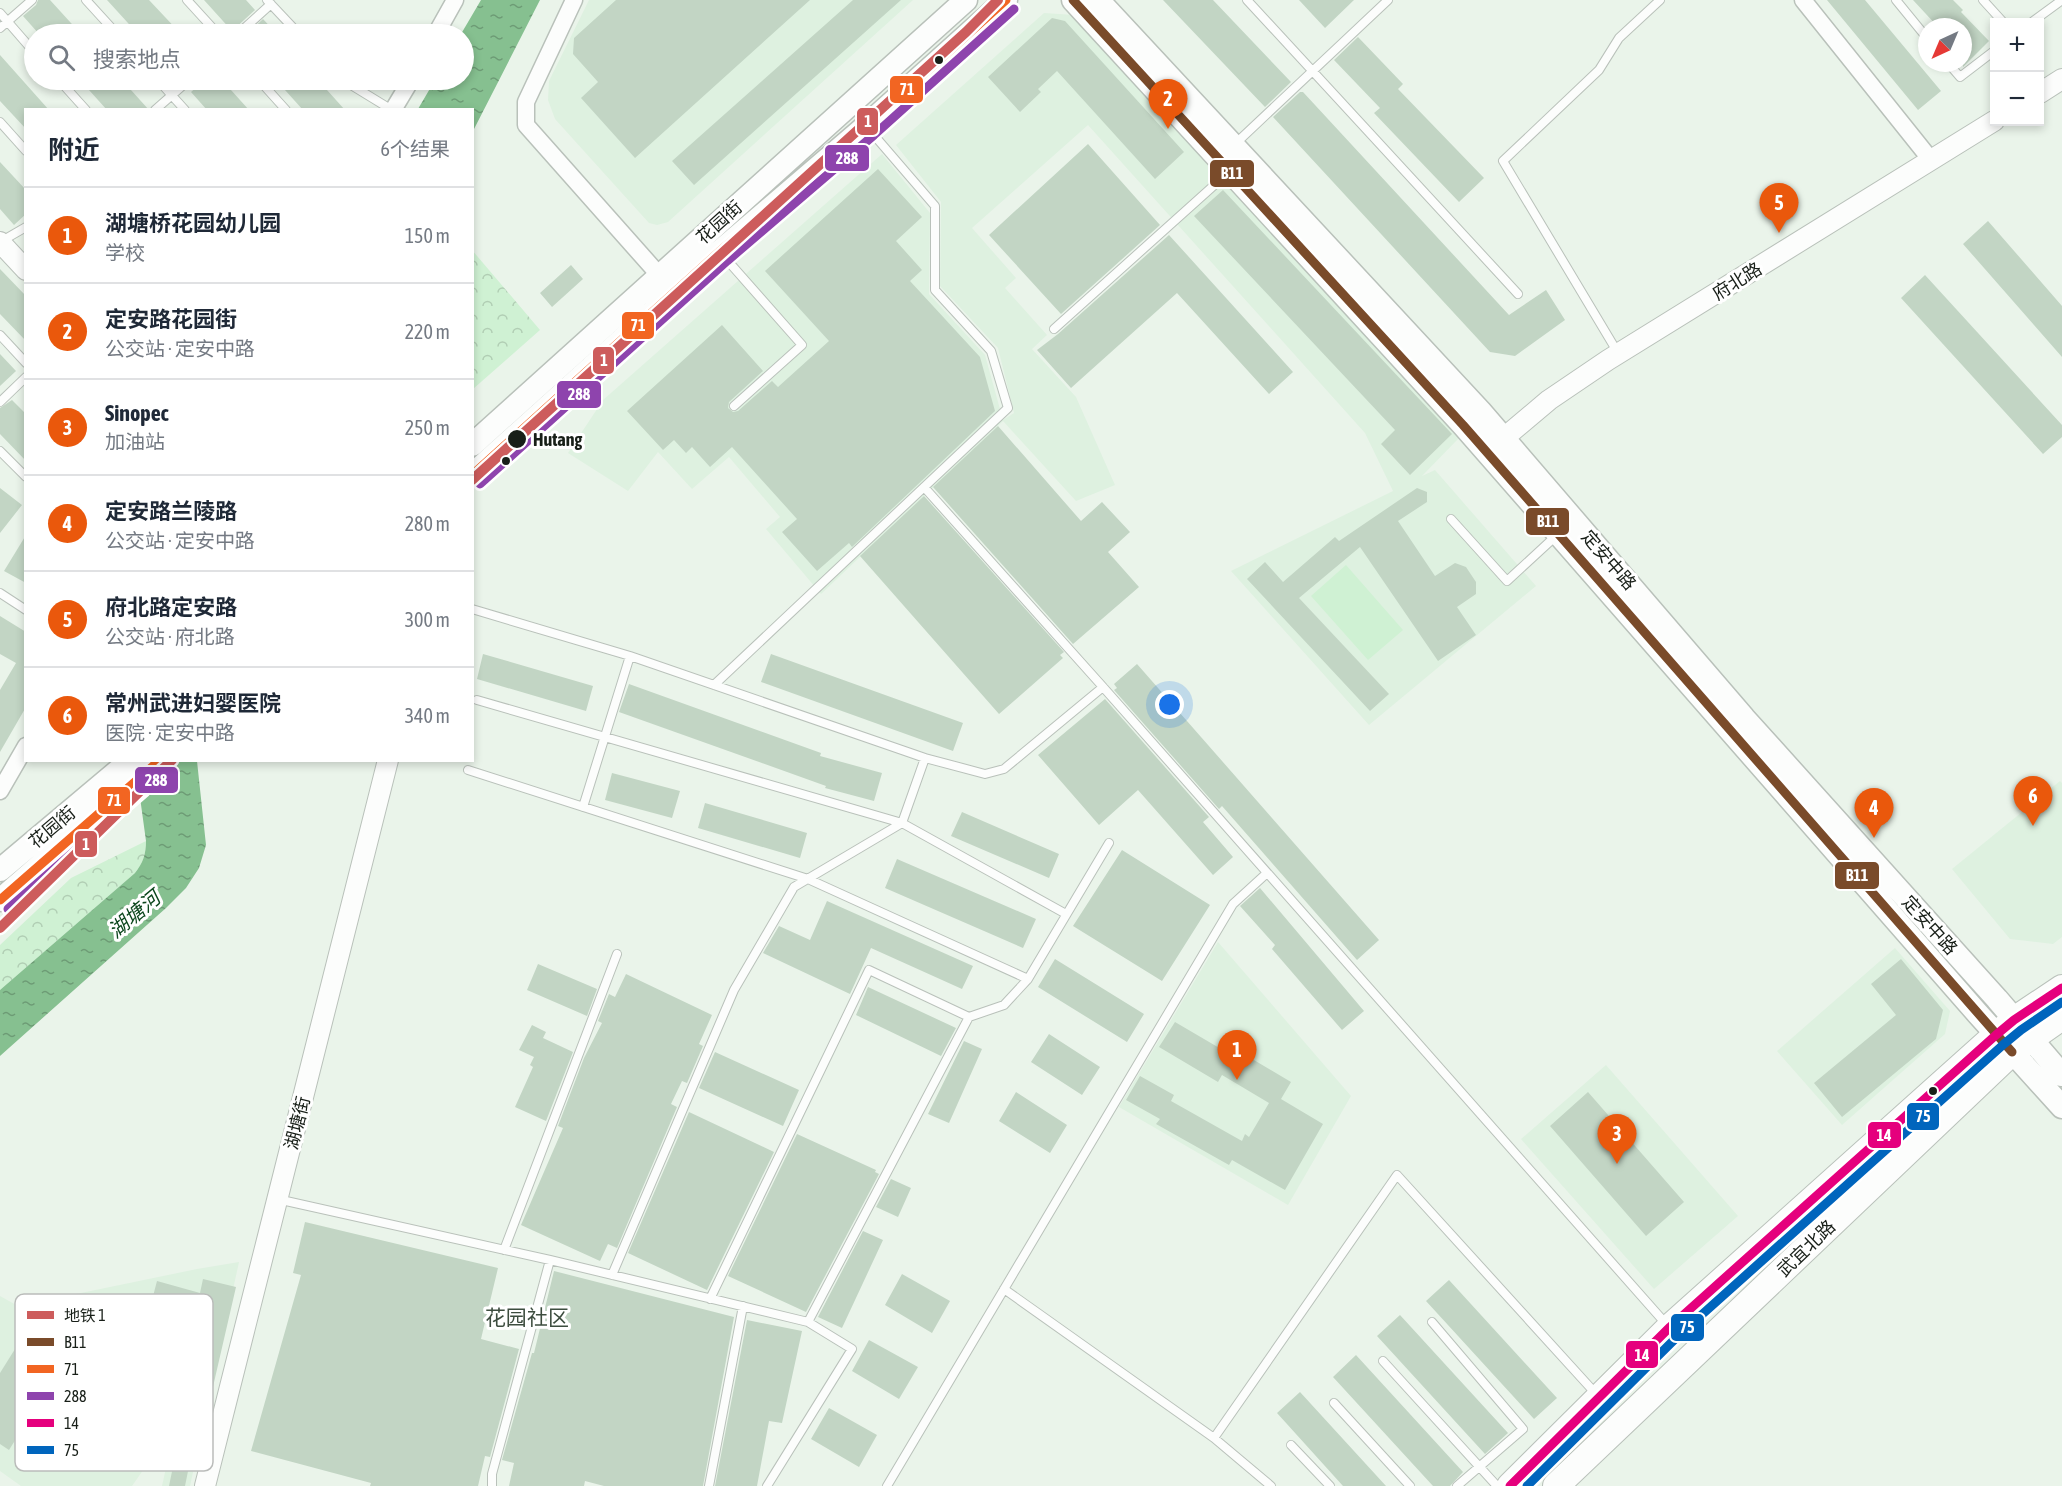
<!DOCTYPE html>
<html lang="zh">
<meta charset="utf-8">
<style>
body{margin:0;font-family:"Asap Condensed","Noto Sans SC",sans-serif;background:#f6f6f7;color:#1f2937}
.controls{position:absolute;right:18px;top:18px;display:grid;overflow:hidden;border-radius:0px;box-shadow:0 3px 9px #0003}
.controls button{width:54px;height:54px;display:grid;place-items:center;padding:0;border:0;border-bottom:2px solid #e0e1e3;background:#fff;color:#1f2937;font:30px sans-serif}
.compass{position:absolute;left:1918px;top:18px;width:54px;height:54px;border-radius:50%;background:#fff;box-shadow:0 3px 9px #0003;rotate:224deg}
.you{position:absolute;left:1170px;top:705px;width:21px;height:21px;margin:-15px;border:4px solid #fff;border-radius:50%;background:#1a73e8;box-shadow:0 0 0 9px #1a73e833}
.badge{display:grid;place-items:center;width:39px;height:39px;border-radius:50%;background:#ea580c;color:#fff;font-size:20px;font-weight:700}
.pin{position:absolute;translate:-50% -50px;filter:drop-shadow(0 2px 3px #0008)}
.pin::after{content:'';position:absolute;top:32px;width:21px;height:18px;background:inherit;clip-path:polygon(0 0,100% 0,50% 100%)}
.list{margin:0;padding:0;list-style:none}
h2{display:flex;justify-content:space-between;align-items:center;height:78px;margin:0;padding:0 24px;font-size:26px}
h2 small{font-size:20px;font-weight:400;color:#747a83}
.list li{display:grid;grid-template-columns:39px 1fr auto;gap:18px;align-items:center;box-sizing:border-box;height:96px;padding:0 24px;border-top:2px solid #e0e1e3}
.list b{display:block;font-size:22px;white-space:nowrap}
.list p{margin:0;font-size:20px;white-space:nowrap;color:#747a83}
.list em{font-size:20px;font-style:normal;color:#747a83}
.icon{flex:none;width:33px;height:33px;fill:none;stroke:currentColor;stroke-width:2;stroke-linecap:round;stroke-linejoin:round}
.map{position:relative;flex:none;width:2062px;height:1486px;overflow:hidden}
.search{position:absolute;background:#fff;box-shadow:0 3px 9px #0003;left:24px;top:24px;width:450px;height:66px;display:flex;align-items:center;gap:15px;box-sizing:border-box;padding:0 21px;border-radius:33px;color:#747a83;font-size:22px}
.panel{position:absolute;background:#fff;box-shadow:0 3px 9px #0003;left:24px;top:108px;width:450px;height:654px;border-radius:0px}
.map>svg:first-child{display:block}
.built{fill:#def1e0}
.park{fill:url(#park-crowns)}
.garden{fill:#cff1d3}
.water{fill:url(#water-ripples)}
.building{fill:#c2d5c4}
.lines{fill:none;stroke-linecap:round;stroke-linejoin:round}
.service-casing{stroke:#b9c1ba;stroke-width:10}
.minor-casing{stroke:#b9c1ba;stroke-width:19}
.tertiary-casing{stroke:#b9c1ba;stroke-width:22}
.secondary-casing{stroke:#b9c1ba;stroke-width:25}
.primary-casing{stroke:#b9c1ba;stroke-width:28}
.service{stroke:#fcfdfc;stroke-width:8}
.minor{stroke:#fcfdfc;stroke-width:16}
.tertiary{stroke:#fcfdfc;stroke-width:20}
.secondary{stroke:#fcfdfc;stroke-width:22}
.primary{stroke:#fcfdfc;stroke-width:26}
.bus-1-casing{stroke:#fff;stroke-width:14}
.bus-2-casing{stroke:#fff;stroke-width:14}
.bus-3-casing{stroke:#fff;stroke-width:14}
.bus-4-casing{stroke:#fff;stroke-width:14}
.bus-5-casing{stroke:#fff;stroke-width:14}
.bus-1{stroke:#7a4b2a;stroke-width:9}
.bus-2{stroke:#f26522;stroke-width:9}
.bus-3{stroke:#8e44ad;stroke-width:9}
.bus-4{stroke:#e5007d;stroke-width:9}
.bus-5{stroke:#0065bd;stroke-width:9}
.metro-1-casing{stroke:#fff;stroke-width:15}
.metro-1{stroke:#cd5c5c;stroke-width:10}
.bus-dot{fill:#181f18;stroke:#fff;stroke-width:2}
.labels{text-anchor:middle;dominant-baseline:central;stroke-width:6;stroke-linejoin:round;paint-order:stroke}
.street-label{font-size:18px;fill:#181f18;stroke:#fff}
.stop-label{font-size:18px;font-weight:bold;fill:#181f18;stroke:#fff;text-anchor:start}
.water-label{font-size:20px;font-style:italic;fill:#0b461c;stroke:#fff}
.quarter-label{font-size:21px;fill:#3d4d3f;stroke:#fff}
.key{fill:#fff;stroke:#babcba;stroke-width:1.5}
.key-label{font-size:16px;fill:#181f18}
.line-badge{stroke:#fff;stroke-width:2}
.badge-label{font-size:16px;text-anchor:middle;font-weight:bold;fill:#fff}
</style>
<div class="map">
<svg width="2062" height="1486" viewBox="0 0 2062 1486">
<defs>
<pattern id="park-crowns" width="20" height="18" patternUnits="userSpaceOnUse" patternTransform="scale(1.5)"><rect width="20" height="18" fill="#cff1d3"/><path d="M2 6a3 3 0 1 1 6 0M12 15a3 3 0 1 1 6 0" fill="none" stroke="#b1ceb4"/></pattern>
<pattern id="water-ripples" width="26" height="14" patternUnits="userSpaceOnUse" patternTransform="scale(1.5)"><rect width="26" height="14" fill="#86c090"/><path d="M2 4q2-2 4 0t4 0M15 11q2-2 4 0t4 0" fill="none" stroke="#6d9b75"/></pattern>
</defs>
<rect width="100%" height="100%" fill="#eaf4ea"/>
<path class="built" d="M589 0H913L668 222 657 225 649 223 555 119 548 100 549 81Z
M1044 13 1074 15 1459 438 1422 476 1435 470 1536 586 1369 725 1231 571 1393 491 1365 433 1088 125 972 228 1016 278 1005 288 1047 335 1032 349 1076 397 1115 485 1076 501 1003 421 821 594 766 529 780 517 729 457 692 489 658 452 628 491 568 453 603 400 882 154 930 213 929 294 985 355 1003 420 1014 413 998 348 940 286 941 202 896 145Z
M2060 781 2062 783V937L2053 944 2010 939 1952 869Z
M1218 942 1351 1096 1288 1205 1119 1107Z
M1895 948 1950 1011 1945 1034 1842 1125 1777 1051Z
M1606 1065 1738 1216 1654 1289 1521 1139Z
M239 1262 190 1486H162L176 1423 132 1486H21L0 1471V1296L18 1306 197 1269Z"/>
<path class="park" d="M472 250 540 330 473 389H472Z
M146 841C146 854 143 863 135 873L0 990V945L71 878Z"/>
<path class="garden" d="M1346 565 1403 630 1368 660 1311 596Z"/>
<path class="water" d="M481 0H540L473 131 472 110 418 109 435 80H464V34H461Z
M135 761H197L206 845 199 868 186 888 166 908 0 1056V990L135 873C143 863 146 854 146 841Z"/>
<path class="building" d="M38 0H50L81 34H39L23 16 36 5Z
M107 0H149L181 34H138Z
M204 0H246L255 10 232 31Z
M616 0H810L635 158 581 98 598 82 573 54 574 38Z
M853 0H901L694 185 672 161Z
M1163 0H1213L1291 82 1265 107Z
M1299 0H1354L1325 28Z
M1827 0H1865L1941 91 1918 110Z
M1913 0H1953L1963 10 1961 12 1989 41 1963 67V27H1938Z
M1052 18 1065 21 1184 152 1155 179 1057 71 1038 89 1041 92 1020 112 988 77Z
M263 19 277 34H247Z
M1358 37 1403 84 1398 89 1484 178 1459 202 1374 113 1380 108 1334 60Z
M0 55 49 110H26V129L0 101Z
M80 80H122L149 110H107Z
M205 80H222L249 110H207L191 92Z
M276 80H318L345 110H303Z
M1300 92H1303L1509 315 1546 290 1565 320 1515 356 1490 352 1273 117Z
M1088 144 1160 225 1061 314 989 235Z
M0 162 26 190V214L14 225 0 209Z
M878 169 922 217 896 241 922 270 910 281 980 357 995 411 852 547 849 543 817 571 782 532 797 519 732 447 710 467 692 447 686 453 674 440 663 450 627 411 722 325 763 371 729 402 728 408 733 412 738 411 772 381 778 387 829 341 765 271Z
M1223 190 1452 434 1410 475 1381 444 1395 430 1194 216Z
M1988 221 2062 306V357L1963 244Z
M1169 235 1293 372 1269 394 1177 293 1071 388 1037 350 1058 334Z
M571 265 583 279 552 307 540 293Z
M0 269 26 296V341L0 314Z
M1925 275 2062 425V437L2043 454 1901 298Z
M0 354 16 371 0 386Z
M12 400 26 414V461L0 434V408Z
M998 426 1081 521 1102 502 1130 532 1108 552 1139 587 1073 644 933 487Z
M0 488 22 505 0 533Z
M1417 488 1427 492V502L1398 521 1435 576 1455 563 1466 567 1476 582V594L1457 607 1476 635 1438 661 1360 547 1299 598 1389 694 1370 711 1247 579 1265 562 1283 582 1335 537 1339 541Z
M924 496 1064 652 1060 655 1063 658 999 714 860 556Z
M26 535V583L4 571Z
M0 616 26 632V707L0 752V690L16 663 0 654Z
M483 654 593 686 586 711 477 679Z
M771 654 963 723 953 751 761 682Z
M1137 664 1379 940 1357 960 1222 806 1219 809 1114 690 1117 688 1114 684Z
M629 684 821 753 820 756 882 773 874 801 825 788 826 786 619 712Z
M1105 699 1209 817 1203 822 1233 857 1213 875 1138 790 1099 825 1038 755Z
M612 773 680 791 672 818 605 800Z
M705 803 807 833 800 858 698 828Z
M962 812 1059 854 1049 878 951 836Z
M1122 850 1210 905 1162 981 1073 926Z
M897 859 1036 919 1023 948 885 888Z
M1260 888 1364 1011 1342 1030 1272 949 1275 945 1240 906Z
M827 901 973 966 962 989 871 948 850 994 763 953 779 926 810 940Z
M1055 959 1144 1014 1127 1042 1038 987Z
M1901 959 1943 1010 1936 1039 1842 1117 1814 1083 1896 1015 1871 984Z
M538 964 597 989 587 1016 527 990Z
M626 974 712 1015 699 1044 703 1046 687 1083 682 1081 671 1104 677 1107 617 1248 608 1244 600 1261 521 1225 563 1128 558 1126 584 1058 602 1023 598 1021 609 994 615 997Z
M868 987 956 1028 941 1056 856 1015Z
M1175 1022 1233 1056 1237 1050 1291 1082 1281 1099 1323 1124 1285 1190 1232 1160 1229 1165 1156 1124 1160 1119 1126 1100 1140 1076 1174 1095 1171 1101 1242 1141 1245 1134 1249 1137 1269 1103 1222 1075 1218 1082 1159 1047Z
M532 1025 546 1032 543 1038 573 1052 546 1121 515 1107 533 1067 530 1065 534 1057 519 1050Z
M1049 1034 1100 1067 1082 1095 1031 1062Z
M964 1041 982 1049 949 1123 928 1114Z
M715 1052 799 1090 783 1126 699 1088Z
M1016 1092 1067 1125 1050 1153 999 1121Z
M1588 1092 1684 1202 1646 1236 1550 1126Z
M689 1112 774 1152 707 1290 628 1253Z
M797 1134 876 1170 875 1172 879 1174 806 1312 728 1276Z
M891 1179 911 1188 898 1217 876 1207Z
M305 1222 498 1268 481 1339 519 1349 490 1457 485 1456 478 1486H370L371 1483 251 1451 301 1275 293 1273Z
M863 1231 883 1240 842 1328 818 1317Z
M554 1271 734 1317 703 1486H604L585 1481 584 1486H509L514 1463 502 1460 532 1353H534Z
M902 1274 950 1301 932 1333 885 1305Z
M203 1279 236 1287 209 1404 202 1402 185 1486H169L187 1399 176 1396 177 1393 131 1380 157 1281 200 1293Z
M1449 1280 1557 1398 1534 1419 1426 1301Z
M1400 1315 1508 1433 1485 1454 1377 1336Z
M747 1320 802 1331 782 1423 769 1421 757 1486H715Z
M30 1325 71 1351 9 1450 0 1444V1373Z
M869 1340 918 1367 899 1399 852 1371Z
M1356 1355 1463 1472 1450 1486H1433L1333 1377Z
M1300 1392 1386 1486H1343L1277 1413Z
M829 1408 877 1435 859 1467 811 1439Z"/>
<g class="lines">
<defs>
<path id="service" d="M86 0 117 34
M187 0 218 34
M267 0 299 34
M1247 0 1518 294
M1896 0 1927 38
M1983 0 2003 22
M0 13 34 52
M2032 22 2062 0
M0 28 32 0
M238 34 271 4
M1948 63 1960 77 1994 51
M59 80 86 110
M158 80 185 110
M259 80 286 110
M343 80 392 110
M155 110 189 80
M0 122 26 151
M1234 145 1388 0
M0 242 26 227
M720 252 802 345 734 406
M1054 329 1230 171
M0 335 26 363
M1618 353 1503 161 1599 70 1619 38 1660 0
M0 402 26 377
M0 451 26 477
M924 487 1103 687 1667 1325
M1451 519 1507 581 1558 534
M0 593 26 610
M472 609 630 656 925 758 985 774 1004 769 1103 687
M714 685 1008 408 991 351 935 290V206L867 127
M477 700 902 823 1066 914
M468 770 808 879 1028 979
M583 807 630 656
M277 1199 550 1260 808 1322 852 1349 767 1486
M504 1250 617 954
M612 1275 734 990 794 887 902 823 925 758
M1004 1289 1214 1438 1271 1486
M710 1299 869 970 969 1017
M808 1322 969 1017 1004 1005 1028 979 1109 843
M1432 1322 1523 1429 1457 1486
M1383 1361 1497 1486
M1334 1403 1410 1486
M1214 1438 1397 1175 1597 1395
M1291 1445 1330 1486
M492 1486V1474L550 1260
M709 1486 743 1306
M887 1486 1233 904 1267 873"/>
<path id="minor" d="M574 0 526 102V125L660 276
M1803 0 1931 160
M436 34 455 0
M393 110 411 80
M0 791 26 746"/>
<path id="tertiary" d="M2040 93 2062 79
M0 242 26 270
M1492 448 1549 400 1608 360 1994 121
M205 1486 388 760"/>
<path id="secondary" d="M1073 0 1463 425 1978 1014 2062 1107
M1098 0 1480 411 1744 718 1997 999 2062 1075
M472 445 966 0
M472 475 719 252 866 126 1006 0
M0 870 131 760
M0 900 161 760"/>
<path id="primary" d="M1510 1486 1670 1327 1996 1035 2014 1020 2062 988
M1556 1486 2012 1052 2062 1017"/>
</defs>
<use href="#service" class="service-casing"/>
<use href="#minor" class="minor-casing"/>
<use href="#tertiary" class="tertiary-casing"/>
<use href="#secondary" class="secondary-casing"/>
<use href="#primary" class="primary-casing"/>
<use href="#service" class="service"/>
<use href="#minor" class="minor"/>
<use href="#tertiary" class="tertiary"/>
<use href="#secondary" class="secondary"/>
<use href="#primary" class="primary"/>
<defs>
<path id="bus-1" d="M1073 0 1463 425 2012 1052"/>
<path id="bus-2" d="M472 475 719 252 866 126 1006 0
M0 900 160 760"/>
<path id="bus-3" d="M480 484 727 261 874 135 1014 9
M8 909 169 769"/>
<path id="bus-4" d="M1510 1486 1670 1327 1996 1035 2014 1020 2062 988"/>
<path id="bus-5" d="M1527 1486 1678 1336 2004 1044 2021 1030 2062 1002"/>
</defs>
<use href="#bus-1" class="bus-1-casing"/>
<use href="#bus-2" class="bus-2-casing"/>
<use href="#bus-3" class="bus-3-casing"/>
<use href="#bus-4" class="bus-4-casing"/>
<use href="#bus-5" class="bus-5-casing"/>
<use href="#bus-1" class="bus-1"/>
<use href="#bus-2" class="bus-2"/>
<use href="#bus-3" class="bus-3"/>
<use href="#bus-4" class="bus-4"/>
<use href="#bus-5" class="bus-5"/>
<defs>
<path id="metro-1" d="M472 480 966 32 998 0
M0 928 172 760"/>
</defs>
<use href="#metro-1" class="metro-1-casing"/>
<use href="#metro-1" class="metro-1"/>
</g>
<g class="bus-dot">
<circle cx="939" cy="60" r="5"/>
<circle cx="517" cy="439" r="10"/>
<circle cx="506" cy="461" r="5"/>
<circle cx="1933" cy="1091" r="5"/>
</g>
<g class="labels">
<g class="street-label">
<text transform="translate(719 222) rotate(-42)">花园街</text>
<text transform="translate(1737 281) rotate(-32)">府北路</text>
<text transform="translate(1609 560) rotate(49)">定安中路</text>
<text transform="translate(52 827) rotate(-40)">花园街</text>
<text transform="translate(1930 925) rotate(48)">定安中路</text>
<text transform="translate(297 1123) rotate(-76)">湖塘街</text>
<text transform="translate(1806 1248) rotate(-44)">武宜北路</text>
</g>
<g class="stop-label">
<text x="533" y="439">Hutang</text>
</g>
<g class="water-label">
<text transform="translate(134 914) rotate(-40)">湖塘河</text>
</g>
<g class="quarter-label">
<text x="527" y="1317">花园社区</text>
</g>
</g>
<rect x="15" y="1294" width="198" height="177" rx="9" class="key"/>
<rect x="27" y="1311" width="27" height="8" fill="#cd5c5c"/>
<rect x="27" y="1338" width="27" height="8" fill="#7a4b2a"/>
<rect x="27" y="1365" width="27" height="8" fill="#f26522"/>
<rect x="27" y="1392" width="27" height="8" fill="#8e44ad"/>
<rect x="27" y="1419" width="27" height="8" fill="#e5007d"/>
<rect x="27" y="1446" width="27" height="8" fill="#0065bd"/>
<g class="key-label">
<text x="64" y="1321">地铁 1</text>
<text x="64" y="1348">B11</text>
<text x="64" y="1375">71</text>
<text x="64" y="1402">288</text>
<text x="64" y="1429">14</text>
<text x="64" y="1456">75</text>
</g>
<g class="line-badge">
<rect x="889" y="75" width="35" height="29" rx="6" fill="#f26522"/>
<rect x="856" y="107" width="23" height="29" rx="6" fill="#cd5c5c"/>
<rect x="824" y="144" width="46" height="28" rx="6" fill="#8e44ad"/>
<rect x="1209" y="159" width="46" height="29" rx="6" fill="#7a4b2a"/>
<rect x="621" y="311" width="34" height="29" rx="6" fill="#f26522"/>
<rect x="592" y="346" width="23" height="29" rx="6" fill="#cd5c5c"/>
<rect x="556" y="380" width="46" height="29" rx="6" fill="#8e44ad"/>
<rect x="1525" y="507" width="45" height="29" rx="6" fill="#7a4b2a"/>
<rect x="134" y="766" width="45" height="28" rx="6" fill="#8e44ad"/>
<rect x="97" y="786" width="34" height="29" rx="6" fill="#f26522"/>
<rect x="74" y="830" width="24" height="28" rx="6" fill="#cd5c5c"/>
<rect x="1834" y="861" width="46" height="29" rx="6" fill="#7a4b2a"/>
<rect x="1906" y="1102" width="34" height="29" rx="6" fill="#0065bd"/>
<rect x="1867" y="1121" width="35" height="28" rx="6" fill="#e5007d"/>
<rect x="1670" y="1313" width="35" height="29" rx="6" fill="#0065bd"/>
<rect x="1625" y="1340" width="34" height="29" rx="6" fill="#e5007d"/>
</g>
<g class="badge-label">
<text x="907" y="95">71</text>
<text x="868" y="127">1</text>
<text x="847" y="164">288</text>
<text x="1232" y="179">B11</text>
<text x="638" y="331">71</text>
<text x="604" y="366">1</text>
<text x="579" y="400">288</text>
<text x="1548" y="527">B11</text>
<text x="156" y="786">288</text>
<text x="114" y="806">71</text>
<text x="86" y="850">1</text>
<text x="1857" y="881">B11</text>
<text x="1923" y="1122">75</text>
<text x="1884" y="1141">14</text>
<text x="1687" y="1333">75</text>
<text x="1642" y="1361">14</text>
</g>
</svg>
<div class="controls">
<button>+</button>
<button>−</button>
</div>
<svg class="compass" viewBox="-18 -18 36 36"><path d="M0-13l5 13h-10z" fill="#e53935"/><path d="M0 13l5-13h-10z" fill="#747a83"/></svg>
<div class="you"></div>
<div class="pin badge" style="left:1237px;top:1080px">1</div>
<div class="pin badge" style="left:1168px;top:129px">2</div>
<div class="pin badge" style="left:1617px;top:1164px">3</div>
<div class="pin badge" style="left:1874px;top:838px">4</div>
<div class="pin badge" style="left:1779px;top:233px">5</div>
<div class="pin badge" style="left:2033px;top:826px">6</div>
<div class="search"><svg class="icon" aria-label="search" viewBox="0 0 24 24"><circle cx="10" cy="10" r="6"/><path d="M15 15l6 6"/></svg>搜索地点</div>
<section class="panel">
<h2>附近<small>6个结果</small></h2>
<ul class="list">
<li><span class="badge">1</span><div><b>湖塘桥花园幼儿园</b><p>学校</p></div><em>150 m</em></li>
<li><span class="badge">2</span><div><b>定安路花园街</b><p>公交站 · 定安中路</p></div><em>220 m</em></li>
<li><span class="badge">3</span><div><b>Sinopec</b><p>加油站</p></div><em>250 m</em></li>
<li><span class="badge">4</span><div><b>定安路兰陵路</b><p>公交站 · 定安中路</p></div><em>280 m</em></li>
<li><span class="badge">5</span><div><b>府北路定安路</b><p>公交站 · 府北路</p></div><em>300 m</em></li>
<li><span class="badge">6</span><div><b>常州武进妇婴医院</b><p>医院 · 定安中路</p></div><em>340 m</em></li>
</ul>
</section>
</div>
